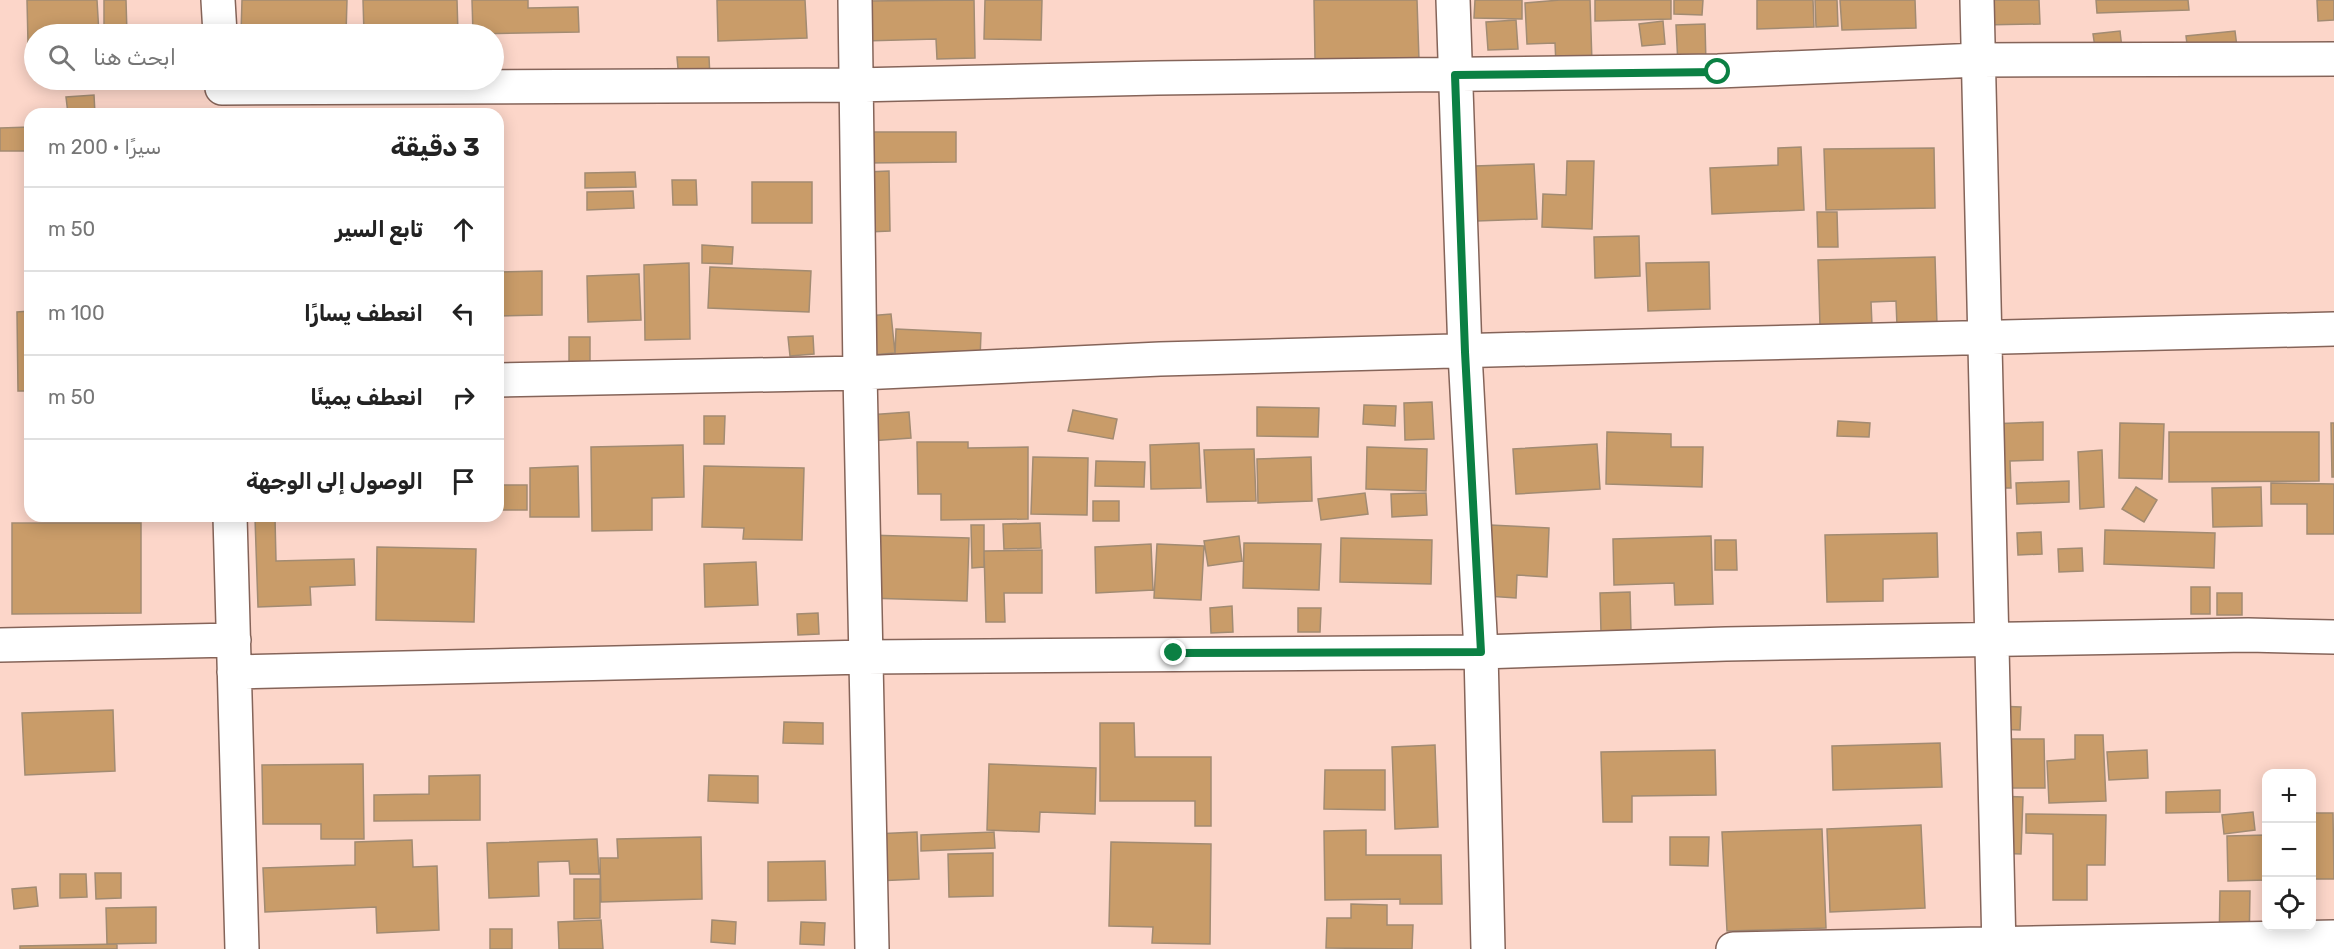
<!DOCTYPE html>
<html lang="ar">
<meta charset="utf-8">
<style>
body{margin:0;font-family:Rubik,Vazirmatn,sans-serif;background:#f2f2f2;color:#222;direction:rtl}
.controls{position:absolute;right:18px;bottom:18px;display:grid;overflow:hidden;border-radius:12px;box-shadow:0 3px 15px #0003}
.controls button{width:54px;height:54px;display:grid;place-items:center;padding:0;border:0;border-bottom:2px solid #e0e0e0;background:#fff;color:#222;font:30px sans-serif}
.stop{position:absolute;width:18px;height:18px;margin:-14px;border:4px solid #0b8043;border-radius:50%;background:#fff}
.stop.end{background:#0b8043;border-color:#fff;box-shadow:0 2px 6px #0008}
.list{margin:0;padding:0;list-style:none}
h2{display:flex;justify-content:space-between;align-items:center;height:78px;margin:0;padding:0 24px;font-size:26px}
h2 small{font-size:20px;font-weight:400;color:#767676}
.list li{display:grid;grid-template-columns:39px 1fr auto;gap:18px;align-items:center;box-sizing:border-box;height:84px;padding:0 24px;border-top:2px solid #e0e0e0}
.list b{display:block;font-size:22px;white-space:nowrap}
.list em{font-size:20px;font-style:normal;color:#767676}
.icon{flex:none;width:33px;height:33px;fill:none;stroke:currentColor;stroke-width:2;stroke-linecap:round;stroke-linejoin:round}
.map{position:relative;flex:none;width:2334px;height:949px;overflow:hidden;direction:ltr}
.search{position:absolute;background:#fff;box-shadow:0 3px 15px #0003;left:24px;top:24px;width:480px;height:66px;display:flex;align-items:center;gap:15px;box-sizing:border-box;padding:0 21px;border-radius:33px;color:#767676;font-size:22px}
.panel{position:absolute;background:#fff;box-shadow:0 3px 15px #0003;left:24px;top:108px;width:480px;height:414px;border-radius:18px;direction:rtl}
.map>svg:first-child{display:block}
.building{fill:#c99c69;stroke:#a28b72;stroke-width:1.5}
.lines{fill:none;stroke-linecap:round;stroke-linejoin:round}
.minor-casing{stroke:#856459;stroke-width:36}
.minor{stroke:#fff;stroke-width:33}
.route{stroke:#0b8043;stroke-width:8}
</style>
<div class="map">
<svg width="2334" height="949" viewBox="0 0 2334 949">
<rect width="100%" height="100%" fill="#fcd6c9"/>
<path class="building" d="M27 0H97L99 34H34V43H28Z
M104 0H126L127 34H104Z
M242 0H347L346 34H241Z
M363 0H457L458 34H364Z
M472 0H528V8L578 7 579 32 473 34Z
M717 0H805L807 38 718 41Z
M974 0 975 58 937 59 936 39 864 41 863 1Z
M985 0H1042L1041 40 984 39Z
M1314 0H1417L1419 60 1315 59Z
M1475 0H1522V19L1474 18Z
M1560 0H1590L1592 63 1556 65 1555 43 1527 44 1525 3Z
M1595 0H1671V19L1595 21Z
M1674 0H1703L1702 15 1674 14Z
M1757 0H1813L1814 27 1757 29Z
M1815 0H1837L1838 26 1816 27Z
M1840 0H1915L1916 28 1842 30Z
M1980 0H2039L2040 24 1981 25Z
M2096 0H2188L2189 10 2097 13Z
M2317 0H2334V20L2318 21Z
M1516 20 1518 49 1488 50 1486 22Z
M1663 21 1665 44 1642 46 1639 24Z
M1705 24 1706 64 1678 65 1676 25Z
M2120 31 2123 57 2097 61 2093 34Z
M2235 31 2238 55 2189 60 2186 36Z
M677 57H709L710 78 679 80Z
M94 95 95 114H68L66 97Z
M30 127V151H0V128Z
M867 132H956V162L867 163Z
M1801 147 1804 210 1712 214 1710 168 1778 165V148Z
M1934 148 1935 208 1826 210 1824 149Z
M1567 161H1594L1592 229 1542 227 1543 194 1566 195Z
M1534 164 1537 219 1477 221 1475 166Z
M889 171 890 231 868 232 866 172Z
M635 172 636 187 585 188V173Z
M672 180H696L697 205H673Z
M752 182H812V223H752Z
M633 191 634 208 587 210V192Z
M1817 212H1837L1838 247H1818Z
M1639 236 1640 276 1595 278 1594 237Z
M702 245 733 247 732 264 702 263Z
M1935 257 1937 325 1897 326 1896 301 1871 302 1872 325 1820 326 1818 260Z
M1709 262 1710 309 1648 311 1646 263Z
M689 263 690 339 645 340 644 265Z
M710 267 811 271 809 312 708 308Z
M542 271V315L498 316V272Z
M639 274 641 320 588 322 587 276Z
M30 311V391H18L17 312Z
M891 314 895 353 871 355 867 316Z
M896 329 981 333 980 359 895 355Z
M813 336 814 354 790 356 788 337Z
M569 337H590V362H569Z
M1432 402 1434 439 1405 440 1404 403Z
M1364 405 1396 406 1395 426 1363 424Z
M1257 407 1319 408 1318 437 1257 436Z
M1073 410 1117 419 1113 439 1068 431Z
M909 412 911 438 870 441 868 415Z
M704 416H725L724 444H704Z
M1838 421 1870 423 1869 437 1837 436Z
M2043 422V460L2010 461 2011 488H1990L1989 424Z
M2120 423 2164 424 2162 479 2119 478Z
M2331 423H2334V477H2332Z
M1607 432 1671 434V447H1703L1702 487 1606 484Z
M2169 432H2319V481L2169 482Z
M917 442H968V448L1028 447V519L941 520V494H918Z
M1199 443 1201 488 1151 489 1150 445Z
M1597 444 1600 489 1516 494 1513 449Z
M683 445 684 497 652 498V530L592 531 591 447Z
M1367 447 1427 449 1426 491 1366 489Z
M1254 449 1256 501 1207 502 1204 450Z
M2102 450 2104 507 2080 509 2078 452Z
M1033 457 1088 458 1087 515 1031 514Z
M1311 457 1312 501 1258 503 1257 459Z
M1096 461 1145 462 1144 487 1095 486Z
M578 466 579 517H530V468Z
M704 466 804 468 802 540 743 539 744 528 702 527Z
M2069 481V502L2017 504 2016 483Z
M2271 483 2334 484V534H2307V504H2271Z
M498 485H527V510H498Z
M2136 487 2157 500 2144 522 2122 509Z
M2261 487 2262 526 2213 527 2212 488Z
M1365 493 1368 514 1321 520 1318 499Z
M1426 493 1427 515 1392 517 1391 494Z
M1093 501H1119V521H1093Z
M255 518H275L276 561 354 559 355 585 310 587 311 605 258 607Z
M12 523H141V613L12 614Z
M1040 523 1041 548 1004 549 1003 524Z
M971 525H984V567L972 568Z
M1490 525 1549 528 1547 577 1517 575 1516 598 1487 596Z
M2105 530 2215 533 2214 568 2104 564Z
M2041 532 2042 554 2018 555 2017 533Z
M1937 533 1938 577 1883 579V601L1827 602 1825 535Z
M867 535 969 538 967 601 866 598Z
M1239 536 1242 561 1208 566 1204 541Z
M1711 536 1713 604 1675 605 1674 583 1614 585 1613 539Z
M1341 538 1432 540 1431 584 1340 582Z
M1715 540H1736L1737 570H1715Z
M1244 543 1321 544 1319 590 1243 588Z
M1151 544 1153 590 1096 593 1095 547Z
M1157 544 1204 546 1201 600 1154 598Z
M377 547 476 549 474 622 376 620Z
M2082 548 2083 571 2059 572 2058 549Z
M1042 550V593H1004L1005 622H986L984 551Z
M756 562 758 605 705 607 704 564Z
M2191 587H2210V614H2191Z
M1630 592 1631 632 1601 633 1600 593Z
M2217 593H2242V615H2217Z
M1232 606 1233 632 1211 633 1210 608Z
M1298 608H1321L1320 632H1298Z
M818 613 819 634 798 635 797 614Z
M1996 706 2021 707 2020 730 1995 729Z
M113 710 115 771 25 775 22 713Z
M784 722 823 723V744L783 743Z
M1100 723H1134L1135 757H1211V826H1195V801H1100Z
M2075 735H2103L2106 801 2049 803 2047 761 2075 759Z
M1994 739H2044L2045 788H1995Z
M1940 743 1942 787 1833 790 1832 746Z
M1435 745 1438 827 1395 829 1392 747Z
M1715 750 1716 795 1632 796V822H1603L1601 752Z
M2147 750 2148 778 2109 780 2107 752Z
M363 764 364 839H321V824H263L262 765Z
M989 764 1096 768 1095 814 1040 812 1039 832 987 830Z
M1325 770H1385V810L1324 809Z
M480 775V820L374 821V795L429 794V776Z
M709 775 758 776V803L708 801Z
M2220 790V812L2166 813V792Z
M1995 796 2023 797 2021 854 1993 853Z
M2253 812 2255 830 2224 834 2222 815Z
M2312 813H2333L2334 879H2312Z
M2026 814 2106 815 2105 865H2087V900H2053V834L2026 833Z
M1921 825 1925 908 1830 912 1827 829Z
M1822 829 1826 928 1727 931 1722 832Z
M1366 830V855H1441L1442 904H1400V899L1325 900 1324 831Z
M917 832 919 879 876 881 874 834Z
M994 832 995 848 921 851V835Z
M2266 835V880L2228 881 2227 836Z
M701 837 702 899 601 902 600 858H618L617 839Z
M1670 837H1709L1708 866 1670 865Z
M597 839 599 874H570L569 861 538 862 539 896 489 898 487 843Z
M412 840 413 867 437 866 439 930 377 933 376 907 265 912 263 868 355 865V842Z
M1111 842 1211 844 1210 944 1152 943 1153 927 1109 926Z
M993 853V896L949 897 948 854Z
M825 861 826 900 768 901V862Z
M95 873H121V898L96 899Z
M60 874H86L87 897 60 898Z
M574 879H600V918L574 919Z
M36 887 38 906 14 909 12 889Z
M2220 891H2250L2249 949H2219Z
M1351 904 1387 905V925H1413L1412 949 1326 948 1327 918H1351Z
M156 907V943L107 944 106 908Z
M601 920 603 949H559L558 922Z
M712 920 736 922 735 944 711 942Z
M801 922 825 923 824 945 800 944Z
M490 929H512V949H490Z
M117 944V949H20V946Z"/>
<g class="lines">
<defs>
<path id="minor" d="M218 0 220 34
M855 0 860 373 872 949
M1453 0 1465 353 1481 652 1488 949
M1977 0 1999 949
M222 88 855 85 1157 78 1718 71 1979 60 2334 59
M498 380 860 373 1160 359 1715 344 2334 329
M230 516 242 949
M0 645 234 640
M234 672 866 657 1481 652 1726 644 2248 635 2334 637
M1733 949 2334 937"/>
</defs>
<use href="#minor" class="minor-casing"/>
<use href="#minor" class="minor"/>
</g>
<g class="lines">
<path class="route" d="M1174 653 1481 652 1465 352 1455 75 1718 72"/>
</g>
</svg>
<div class="controls">
<button>+</button>
<button>−</button>
<button><svg class="icon" aria-label="locate" viewBox="0 0 24 24"><circle cx="12" cy="12" r="6"/><path d="M12 2v4M12 18v4M2 12h4M18 12h4"/></svg></button>
</div>
<div class="stop" style="left:1718px;top:72px"></div>
<div class="stop end" style="left:1174px;top:653px"></div>
<div class="search"><svg class="icon" aria-label="search" viewBox="0 0 24 24"><circle cx="10" cy="10" r="6"/><path d="M15 15l6 6"/></svg>ابحث هنا</div>
<section class="panel">
<h2>3 دقيقة<small>سيرًا · 200 m</small></h2>
<ul class="list">
<li><svg class="icon" aria-label="ahead" viewBox="0 0 24 24"><path d="M12 20V5M6 11l6-6 6 6"/></svg><div><b>تابع السير</b></div><em>50 m</em></li>
<li><svg class="icon" aria-label="left" viewBox="0 0 24 24"><path d="M17 20v-9H6M10 6l-5 5 5 5"/></svg><div><b>انعطف يسارًا</b></div><em>100 m</em></li>
<li><svg class="icon" aria-label="right" viewBox="0 0 24 24"><path d="M7 20v-9h11M14 6l5 5-5 5"/></svg><div><b>انعطف يمينًا</b></div><em>50 m</em></li>
<li><svg class="icon" aria-label="arrive" viewBox="0 0 24 24"><path d="M6 21V4h12l-3 4 3 4H6"/></svg><div><b>الوصول إلى الوجهة</b></div></li>
</ul>
</section>
</div>
